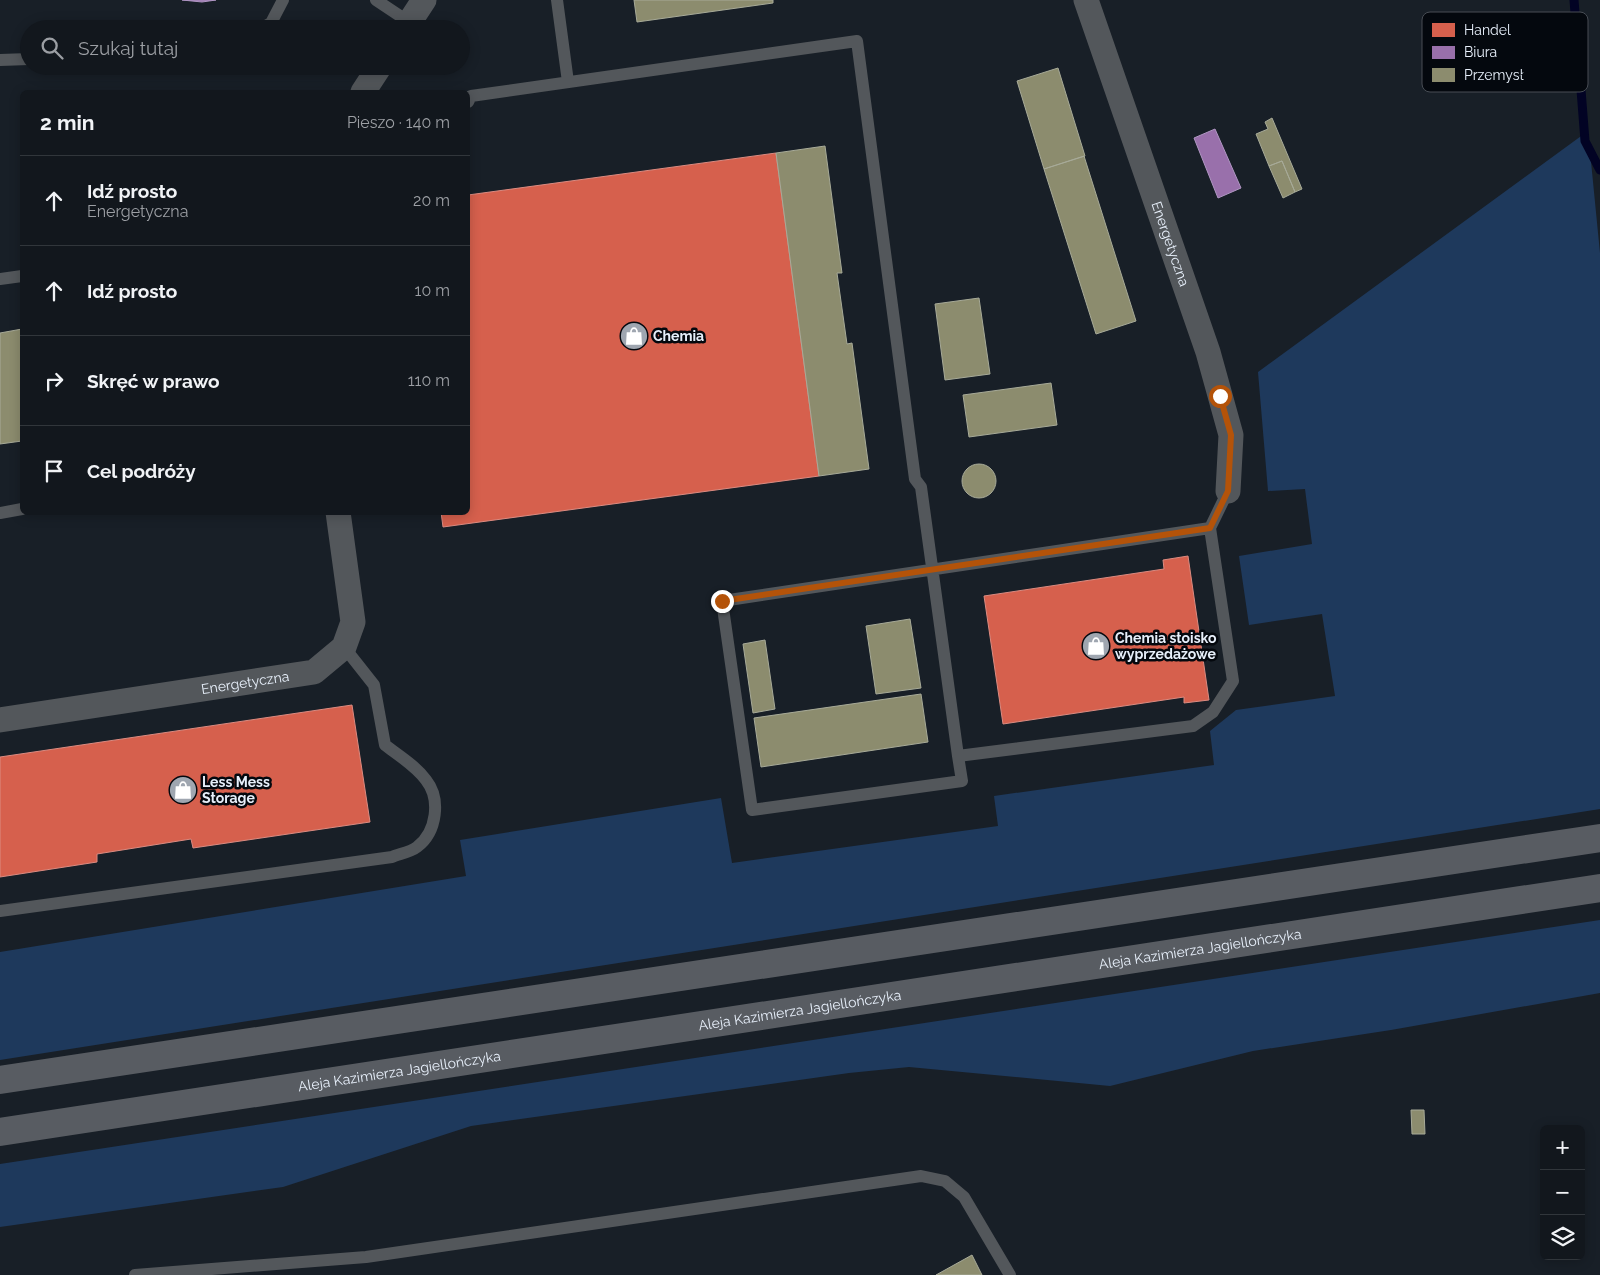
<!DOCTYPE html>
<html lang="pl">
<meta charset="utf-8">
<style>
body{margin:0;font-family:Raleway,sans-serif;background:#1f242a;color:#f1f3f6}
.controls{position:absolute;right:15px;bottom:15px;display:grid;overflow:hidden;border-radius:8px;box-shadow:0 2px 12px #0003}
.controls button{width:45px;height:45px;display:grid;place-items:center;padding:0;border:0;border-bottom:1px solid #31363b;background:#12171d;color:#f1f3f6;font:25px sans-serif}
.stop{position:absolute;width:15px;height:15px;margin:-11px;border:4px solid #b45309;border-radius:50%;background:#fff}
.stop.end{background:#b45309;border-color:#fff;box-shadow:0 1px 5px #0008}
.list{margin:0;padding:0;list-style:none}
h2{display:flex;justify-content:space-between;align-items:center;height:65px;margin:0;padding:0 20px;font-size:21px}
h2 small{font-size:16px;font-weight:400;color:#9c9fa4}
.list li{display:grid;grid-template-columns:32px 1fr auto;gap:15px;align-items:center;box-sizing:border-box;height:90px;padding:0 20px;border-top:1px solid #31363b}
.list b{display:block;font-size:19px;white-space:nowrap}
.list p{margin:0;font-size:16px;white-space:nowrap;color:#9c9fa4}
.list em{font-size:16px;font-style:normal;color:#9c9fa4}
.icon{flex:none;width:28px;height:28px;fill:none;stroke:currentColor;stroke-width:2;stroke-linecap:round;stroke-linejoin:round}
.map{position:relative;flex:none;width:1600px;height:1275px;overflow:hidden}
.search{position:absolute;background:#12171d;box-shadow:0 2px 12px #0003;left:20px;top:20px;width:450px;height:55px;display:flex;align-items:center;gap:12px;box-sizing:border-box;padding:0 18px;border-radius:28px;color:#9c9fa4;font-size:19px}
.panel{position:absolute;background:#12171d;box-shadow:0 2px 12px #0003;left:20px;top:90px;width:450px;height:425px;border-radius:8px}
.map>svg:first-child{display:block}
.green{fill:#1e395c}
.shops{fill:#d6604d;stroke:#db8b81}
.offices{fill:#9970ab;stroke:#b096c3}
.industry{fill:#8c8c6e;stroke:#a7aa98}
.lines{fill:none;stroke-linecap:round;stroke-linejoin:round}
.stream{stroke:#020324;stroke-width:9}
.service{stroke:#53575b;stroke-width:12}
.minor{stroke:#53575b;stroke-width:25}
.motorway{stroke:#585c62;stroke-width:28}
.route{stroke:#b45309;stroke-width:6}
.labels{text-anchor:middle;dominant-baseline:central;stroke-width:5;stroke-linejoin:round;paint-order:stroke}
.street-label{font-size:14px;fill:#e7effa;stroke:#04080e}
.poi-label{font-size:14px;font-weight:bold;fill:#e7effa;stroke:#04080e;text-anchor:start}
.key{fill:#04080e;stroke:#484d55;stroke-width:1}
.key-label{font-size:14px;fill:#e7effa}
</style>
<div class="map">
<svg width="1600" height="1275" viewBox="0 0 1600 1275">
<rect width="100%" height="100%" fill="#181f27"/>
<path class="green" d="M1588 131 1600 253V809L0 1060V952L466 876 460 840 721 798 732 863 998 826 994 796 1214 765 1210 731 1236 710 1335 696 1322 614 1249 625 1239 556 1312 544 1305 489 1268 491 1258 372Z
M1600 920V993L1391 1030 1253 1051 1110 1086 909 1067 849 1073 471 1126 283 1187 0 1227V1164Z"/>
<path class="shops" d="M776 153 819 476 443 527 441 512H468V195Z
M1188 556 1209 700 1184 703V697L1003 724 984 596 1164 569 1163 560Z
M352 705 370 822 193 848 191 839 97 854V862L0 877V757Z"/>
<path class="offices" d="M182 0H216L202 2Z
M1215 129 1241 188 1218 198 1194 138Z"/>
<path class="industry" d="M634 0H773V3L637 22Z
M1058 68 1085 156 1044 169 1017 81Z
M1272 118 1302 189 1295 192 1282 161 1269 166 1256 134 1268 129 1265 122Z
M825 146 842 273H837L847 344 852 343 869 469 819 476 776 153Z
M1084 156 1136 321 1096 334 1044 169Z
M1282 161 1295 192 1283 198 1269 166Z
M979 298 990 374 945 380 935 304Z
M22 329V441L0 444V333Z
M1051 383 1057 425 969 437 963 395Z
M962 481a17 17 0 1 1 34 0a17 17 0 1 1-34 0Z
M910 619 921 688 876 694 866 626Z
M765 640 775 709 753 713 743 644Z
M921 694 928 742 761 767 754 718Z
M1411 1110H1424L1425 1134H1412Z
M972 1255 982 1275H936Z"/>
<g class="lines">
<path class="stream" d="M1574 0 1585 141 1600 170"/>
<path class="service" d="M376 0 409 22
M557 0 568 82
M260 29 271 23 283 0
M0 60 29 59
M468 102 471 96 857 41 915 479 921 487 958 756 962 781 752 810 722 601 1210 528 1228 491
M0 279 22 276
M0 513 22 509
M958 756 1193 726 1213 712 1233 681 1210 528
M0 911 392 857C399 854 411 852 417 847 437 832 441 799 426 780 416 766 398 755 385 745L374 685 344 647
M135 1275 366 1257 921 1176 945 1181 964 1197 1010 1275"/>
<g class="minor">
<path id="s1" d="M1086 0 1208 352 1231 435 1228 491"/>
<path d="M405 29 424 0"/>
<path d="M363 92 380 66"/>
<path id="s2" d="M0 720 314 672 344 647 353 622 338 512"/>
</g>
<g class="motorway">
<path d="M0 1080 1600 838"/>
<path id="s3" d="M0 1132 1600 888"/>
</g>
</g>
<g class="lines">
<path class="route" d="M722 601 1210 528 1228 491 1231 435 1220 396"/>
</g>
<defs>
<symbol id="shop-disc" viewBox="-11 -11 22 22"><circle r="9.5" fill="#9fa6b0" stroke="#04080e"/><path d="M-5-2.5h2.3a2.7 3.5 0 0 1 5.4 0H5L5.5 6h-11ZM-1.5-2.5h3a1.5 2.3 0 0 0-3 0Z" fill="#fff"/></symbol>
</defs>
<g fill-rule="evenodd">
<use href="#shop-disc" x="618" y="320" width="32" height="32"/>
<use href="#shop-disc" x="1080" y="630" width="32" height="32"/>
<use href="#shop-disc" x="167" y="774" width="32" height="32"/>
</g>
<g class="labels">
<g class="street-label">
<text stroke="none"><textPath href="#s1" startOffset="258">Energetyczna</textPath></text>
<text stroke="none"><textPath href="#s2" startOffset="248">Energetyczna</textPath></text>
<text stroke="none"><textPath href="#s3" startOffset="1214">Aleja Kazimierza Jagiellończyka</textPath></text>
<text stroke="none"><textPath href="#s3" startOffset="809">Aleja Kazimierza Jagiellończyka</textPath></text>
<text stroke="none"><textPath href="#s3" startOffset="404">Aleja Kazimierza Jagiellończyka</textPath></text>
</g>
<g class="poi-label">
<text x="653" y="336">Chemia</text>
<text x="1115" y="638">Chemia stoisko<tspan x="1115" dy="16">wyprzedażowe</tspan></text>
<text x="202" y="782">Less Mess<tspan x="202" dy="16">Storage</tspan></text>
</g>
</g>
<rect x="1422" y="12" width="166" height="80" rx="8" class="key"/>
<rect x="1432" y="23" width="23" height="14" fill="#d6604d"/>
<rect x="1432" y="46" width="23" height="13" fill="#9970ab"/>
<rect x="1432" y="68" width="23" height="14" fill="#8c8c6e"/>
<g class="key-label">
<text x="1464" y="35">Handel</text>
<text x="1464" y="57">Biura</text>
<text x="1464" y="80">Przemysł</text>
</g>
</svg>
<div class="controls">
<button>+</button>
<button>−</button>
<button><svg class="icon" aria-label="layers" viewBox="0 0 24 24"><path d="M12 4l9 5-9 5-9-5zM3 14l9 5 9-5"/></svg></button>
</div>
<div class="stop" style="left:1220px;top:396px"></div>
<div class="stop end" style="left:722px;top:601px"></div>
<div class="search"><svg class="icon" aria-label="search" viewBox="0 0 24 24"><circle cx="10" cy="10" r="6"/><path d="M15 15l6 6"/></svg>Szukaj tutaj</div>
<section class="panel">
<h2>2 min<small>Pieszo · 140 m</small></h2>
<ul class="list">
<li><svg class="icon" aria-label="ahead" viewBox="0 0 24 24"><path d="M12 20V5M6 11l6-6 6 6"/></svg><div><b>Idź prosto</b><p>Energetyczna</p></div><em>20 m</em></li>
<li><svg class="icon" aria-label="ahead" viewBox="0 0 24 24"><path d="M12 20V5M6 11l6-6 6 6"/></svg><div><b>Idź prosto</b></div><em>10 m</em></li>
<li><svg class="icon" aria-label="right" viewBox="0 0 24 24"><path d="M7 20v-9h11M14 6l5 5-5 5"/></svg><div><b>Skręć w prawo</b></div><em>110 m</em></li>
<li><svg class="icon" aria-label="arrive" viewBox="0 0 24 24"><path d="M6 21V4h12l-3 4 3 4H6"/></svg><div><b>Cel podróży</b></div></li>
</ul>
</section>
</div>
